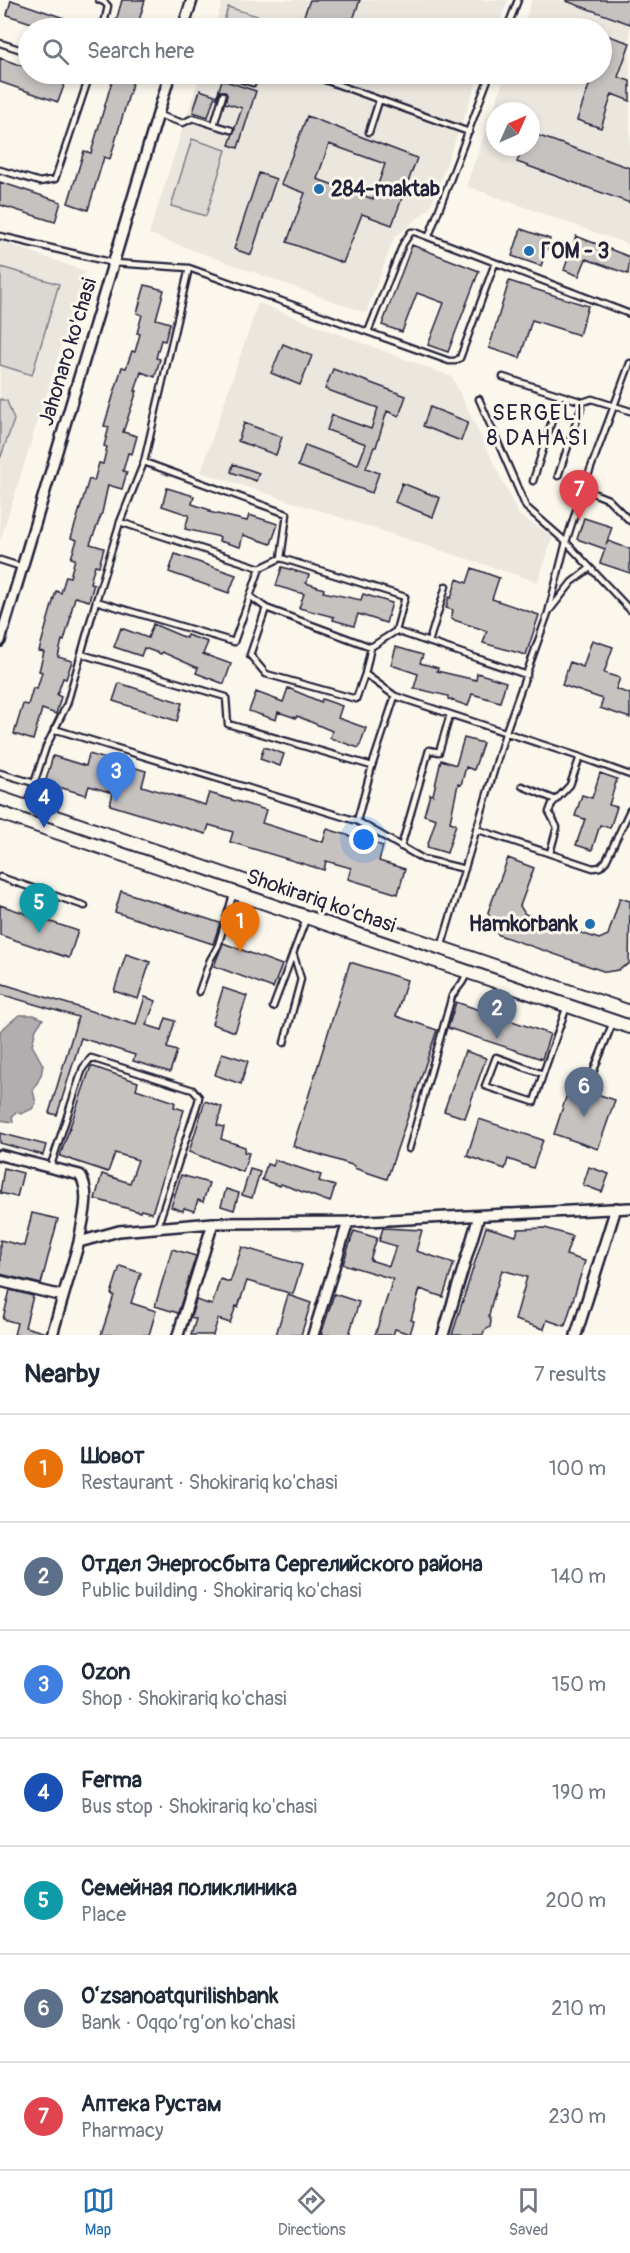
<!DOCTYPE html>
<meta charset="utf-8">
<style>
body{margin:0;font-family:Pangolin,sans-serif;background:#f6f6f7;color:#1f2937}
.compass{position:absolute;left:486px;top:102px;width:54px;height:54px;border-radius:50%;background:#fff;box-shadow:0 3px 9px #0003;rotate:45deg}
.you{position:absolute;left:364px;top:840px;width:21px;height:21px;margin:-15px;border:4px solid #fff;border-radius:50%;background:#1a73e8;box-shadow:0 0 0 9px #1a73e833}
.badge{display:grid;place-items:center;width:39px;height:39px;border-radius:50%;background:#1f6fb2;color:#fff;font-size:20px;font-weight:700}
.pin{position:absolute;translate:-50% -50px;filter:drop-shadow(0 2px 3px #0008)}
.pin::after{content:'';position:absolute;top:32px;width:21px;height:18px;background:inherit;clip-path:polygon(0 0,100% 0,50% 100%)}
.list{margin:0;padding:0;list-style:none}
h2{display:flex;justify-content:space-between;align-items:center;height:78px;margin:0;padding:0 24px;font-size:26px}
h2 small{font-size:20px;font-weight:400;color:#747a83}
.list li{display:grid;grid-template-columns:39px 1fr auto;gap:18px;align-items:center;box-sizing:border-box;height:108px;padding:0 24px;border-top:2px solid #e0e1e3}
.list b{display:block;font-size:22px;white-space:nowrap}
.list p{margin:0;font-size:20px;white-space:nowrap;color:#747a83}
.list em{font-size:20px;font-style:normal;color:#747a83}
.icon{flex:none;width:33px;height:33px;fill:none;stroke:currentColor;stroke-width:2;stroke-linecap:round;stroke-linejoin:round}
.map{position:relative;flex:none;width:630px;height:1335px;overflow:hidden}
.search{position:absolute;background:#fff;box-shadow:0 3px 9px #0003;left:18px;right:18px;top:18px;height:66px;display:flex;align-items:center;gap:15px;box-sizing:border-box;padding:0 21px;border-radius:33px;color:#747a83;font-size:22px}
.sheet{height:834px;background:#fff}
nav{display:flex;justify-content:space-around;align-items:center;box-sizing:border-box;height:84px;border-top:2px solid #e0e1e3;background:#fff;font-size:16px;color:#747a83}
nav a{display:grid;justify-items:center;gap:3px}
nav .on{color:#1f6fb2}
.map>svg:first-child{display:block}
.built{fill:#ebe7df;fill-rule:evenodd}
.green{fill:#dbd8d3;stroke:#7e7d87;stroke-width:1.5}
.water{fill:#b1aeb0;stroke:#787681;stroke-width:1.5}
.building{fill:#c6c2c0;stroke:#22223b;stroke-width:1.5;fill-rule:evenodd}
.lines{fill:none;stroke-linecap:round;stroke-linejoin:round}
.lane-casing{stroke:#22223b;stroke-width:9}
.street-casing{stroke:#22223b;stroke-width:14}
.secondary-casing{stroke:#22223b;stroke-width:16}
.lane{stroke:#fbf7ec;stroke-width:4.5}
.street{stroke:#fbf7ec;stroke-width:9}
.secondary{stroke:#fbf7ec;stroke-width:12}
.poi-dot{fill:#1f6fb2;stroke:#fbf7ec;stroke-width:2}
.labels{text-anchor:middle;dominant-baseline:central;stroke-width:6;stroke-linejoin:round;paint-order:stroke}
.poi-label{font-size:21px;font-weight:bold;fill:#22223b;stroke:#fbf7ec;text-anchor:start}
.street-label{font-size:21px;fill:#22223b;stroke:#fbf7ec}
.neighbourhood-label{font-size:22px;letter-spacing:1.5px;fill:#22223b;stroke:#fbf7ec}
</style>
<div class="map">
<svg width="630" height="1335" viewBox="0 0 630 1335">
<rect width="100%" height="100%" fill="#fbf7ec"/>
<filter id="ink" filterUnits="userSpaceOnUse"><feTurbulence type="fractalNoise" baseFrequency=".0167" numOctaves="2"/><feDisplacementMap in="SourceGraphic" scale="12" xChannelSelector="R" yChannelSelector="G"/><feConvolveMatrix kernelMatrix="1 2 1 2 8 2 1 2 1" color-interpolation-filters="sRGB"/></filter>
<g filter="url(#ink)">
<path class="built" d="M223 0H508L497 28H214Z
M532 0H630V245L466 186 506 74H602V28H522ZM495 111H531V147H495Z
M200 74H480L430 208 394 238 366 313 149 234Z
M0 241 85 271 0 541Z
M258 303 452 377 519 515 553 536 538 582 201 472Z"/>
<path class="green" d="M228 7 264 18 261 28H222Z
M192 139 226 150 206 216 171 206Z
M1 267 59 284 32 375 0 365Z
M0 399 7 401 14 420 0 459Z"/>
<path class="water" d="M19 1015H34L43 1019 36 1029 32 1045 43 1065 41 1075 33 1091 36 1103 32 1109 21 1114 16 1112 12 1117 13 1122 0 1120V1031Z"/>
<path class="building" d="M11 0 64 18 61 28H47L7 15Z
M122 0H145L137 28H114Z
M310 0H360L350 28H299Z
M566 0H630V24L566 1Z
M606 35 630 43 618 77 630 81V101L612 94 601 128 577 120 593 74H602V49Z
M0 58 28 68V74H46L66 80 58 102 0 82Z
M114 74H135L110 159 104 157 88 210 68 203 84 151 91 153Z
M222 80 256 91 238 148 229 145 242 108 225 103 227 95 225 91H220L216 99Z
M200 90 215 95 208 117 193 112Z
M307 116 417 158 392 225 362 214 343 263 287 242 305 193 281 184ZM329 144 385 164 373 199 317 179Z
M531 133 630 168V203L517 162 523 147H531Z
M259 173 276 179 251 255 234 249Z
M0 182 61 202 55 222 0 205Z
M521 229 550 239 541 266 512 256Z
M576 236 630 257 628 274 586 259 579 276 564 270Z
M412 245 479 271 448 352 428 345 444 303 417 293 402 332 382 325Z
M509 281 588 306 579 335 532 320 520 358 489 348Z
M145 285 164 290 156 319 170 323 165 341 161 340 156 358 160 359 155 377 141 372 135 391H137L123 432 137 436 132 454 128 453 123 471 127 472 122 489 108 485 102 513 90 544 104 548 99 566 95 565 90 583 94 584 89 601 75 597 70 616H71L64 641 62 640 58 657 72 661 66 679 63 678 57 695 61 697 56 714 42 709 33 740 14 734 23 704 28 705 33 688 37 689 42 672 39 671 44 652 39 651 56 591 61 593 66 576 70 577 75 559 71 558 77 540 71 538 89 479 94 481 99 463 103 464 107 447 104 446 109 427 104 426 122 367 126 368 132 351 135 352 140 334 137 333 142 315 137 313Z
M283 344 312 356 300 385 271 373Z
M333 369 406 396 399 416 387 411 376 447H374L366 468 379 473 372 493 298 466 305 445 358 465 366 444 327 430 332 415 371 429 378 408 325 389Z
M430 407 468 422 461 441 423 426Z
M244 423 282 437 276 455 238 441Z
M233 464 259 473 256 481 231 472Z
M402 483 440 498 433 517 395 502Z
M167 488 194 496 192 504 210 510 209 512 247 521 249 515 278 524 271 544 243 535 240 547 219 541 220 537 185 529 189 515 162 506Z
M584 518 612 527 606 545 608 541 630 549V573L600 563 605 549 577 539Z
M175 554 236 575 229 593 169 572Z
M282 567 309 575 306 583 324 589 323 592 361 600 363 594 392 603 386 623 358 614 354 626 333 620 334 617 299 608 304 594 276 586Z
M472 568 499 578 492 599 539 615 526 655 483 643 487 631 451 619 453 610 446 608 449 597 451 598 457 579 467 583Z
M153 624 186 638 187 635 208 642 203 654 231 664 224 684 196 673 198 668 162 652 161 654 144 648 141 656 114 647 121 628 148 638Z
M592 640 613 647 604 673 620 678 616 689 630 694V718L600 708 603 699 562 685 570 662 583 667Z
M396 647 423 655 420 663 438 668 437 671 476 680 477 673 506 682 500 702 472 694 468 706 448 699V696L414 688 418 674 391 665Z
M119 683 182 703 177 721 113 701Z
M288 688 321 702 322 699 342 706 338 718 366 728 359 748 330 738 332 731 297 716 296 718 278 712 276 720 249 711 256 692 283 702Z
M464 738 483 743 474 770 466 767 461 785 458 784 450 822 456 824 447 853 427 847 436 819 424 815 430 794 433 795 441 760 456 765Z
M264 747 284 754 280 766 260 759Z
M89 754 146 771 142 786 205 805 209 793 266 810 262 823 323 842 327 829 383 846 379 861 405 869 398 894 348 879 351 868 326 861 324 870 230 842 233 832 209 825 206 834 110 805 113 793 89 786 86 795 45 783 53 756 86 766Z
M600 773 617 779 609 805 617 807 610 828 600 825 592 850 576 845 585 819 575 816 582 795 592 798Z
M508 858 534 868 520 906 525 914 599 939 608 935 620 898 630 901 629 964 618 970 606 972 499 935 491 925 488 912Z
M121 891 220 923 213 944 115 912Z
M0 905 78 931 69 958 0 935Z
M223 943 282 965 273 988 214 966Z
M126 954 150 962 138 999 114 991Z
M350 962 407 980 396 1016 437 1030 387 1179 354 1168 355 1166 293 1146Z
M0 983 136 1025 145 997 156 1001 146 1025 162 1030 166 1018 175 1021 167 1048 177 1051 170 1072 133 1061 135 1055 81 1038 57 1115 49 1113 78 1017 0 994Z
M223 988 247 996 235 1032 212 1024Z
M456 1002 550 1034 542 1059 448 1028Z
M465 1051 486 1058 465 1118 444 1111Z
M222 1053 248 1061 241 1084 215 1075Z
M91 1066 138 1082 136 1089 175 1102 174 1107 184 1110 152 1213 141 1210 140 1212 95 1199 102 1174 130 1183 138 1160 115 1153 108 1172 60 1156Z
M570 1085 615 1100 598 1149 554 1134Z
M205 1101 222 1107 217 1125 224 1127 221 1139 245 1147 244 1152 249 1153 243 1172 189 1152Z
M479 1119 543 1140 533 1168 508 1159 505 1169 467 1156Z
M0 1133 46 1145 43 1155 0 1143Z
M275 1160 321 1175 319 1181 335 1186 330 1202 281 1184 280 1186 262 1180 267 1164 273 1166Z
M589 1167 609 1174 602 1192 583 1185Z
M4 1168 23 1173 17 1197 0 1193Z
M250 1169 260 1172 252 1198 242 1195Z
M181 1175 209 1183 203 1202 198 1200 194 1211 184 1208 183 1211 171 1207Z
M226 1189 239 1193 234 1210 221 1206Z
M32 1213 58 1219 41 1284 0 1274V1240L24 1246Z
M486 1227 516 1236 518 1229 545 1228 572 1236 566 1255 585 1261 565 1326 547 1320 544 1329 515 1320 527 1277 502 1270 492 1302 489 1316 491 1321 490 1327 484 1331 483 1335H452Z
M383 1228 422 1230 416 1251 454 1263 443 1297 420 1289 411 1320 414 1321 410 1334 395 1329 393 1335H375L393 1279 343 1264 354 1231 377 1238 370 1260 389 1266 396 1246 379 1241Z
M242 1247 302 1265 293 1294 247 1281 238 1307 236 1306 230 1323 218 1319 213 1335H191L196 1319 191 1317 196 1300 212 1305 220 1279 230 1282Z
M172 1249 196 1256 178 1313 155 1306Z
M120 1266 141 1273 131 1303 156 1311 149 1335H101L114 1295 111 1294Z
M10 1290 33 1296 25 1327 43 1332 42 1335H14L17 1323 3 1319Z
M334 1294 359 1302 349 1335H321Z
M288 1295 311 1303 301 1335H276Z"/>
<g class="lines">
<defs>
<path id="lane" d="M99 0 104 2 108 6 103 28
M507 28 518 0
M0 43 28 52
M223 74 253 83
M311 75 469 132
M158 115 183 123 193 118 214 125 223 95
M214 125 231 130
M369 132 379 101
M0 170 40 182 55 179 90 74
M0 236 114 263 189 268 449 361H455L460 358 495 263
M429 236 490 74
M368 332 403 244 411 232H415L630 314
M503 377 583 402 592 399 630 411
M479 399 526 507 566 542 630 610
M144 462 287 514 281 558 260 568 120 522 96 601 234 642 260 568
M558 476 583 402
M533 481 560 395
M583 489 608 499 630 521
M120 522 144 462 189 268
M281 558 405 597 396 631 527 675
M0 560 22 567
M251 597 266 608 371 647 365 674 395 696 372 766 357 821 423 859 465 869
M266 608 250 655 266 674 356 699 365 674
M549 611 572 582 590 568
M429 642 446 586
M371 647 396 631
M81 654 226 697 228 724 372 766
M395 696 580 757 570 785 552 804 549 812 557 827 550 853
M54 729 357 821
M580 757 630 775
M0 773 34 783
M522 786 556 800
M27 805 46 747 67 704 96 601
M476 829 593 868 600 867 606 861 630 810
M401 847 429 750 439 752 450 715
M0 877 85 906
M441 948 505 734 548 613 566 542 583 489 630 363
M199 992 210 960 218 946 233 895
M273 1007 306 919
M284 1043 301 979 293 953
M543 1074 534 1102 485 1086 496 1057 543 1074 567 1006
M592 1075 613 1022
M409 1149 452 996 462 983 468 972
M50 1168 83 1068 91 1058 193 1090 199 1097 198 1102 157 1228"/>
<path id="street" d="M183 28 192 0
M0 641 170 74
M0 1155 80 1175C92 1194 82 1221 79 1242
M0 1281 63 1296
M52 1335 79 1242 119 1231 213 1223 348 1222 630 1208
M178 1335 213 1223
M313 1335 348 1222
M443 1335 479 1216
M576 1335 616 1208"/>
<path id="secondary" d="M0 798 630 1012
M0 813 630 1027"/>
</defs>
<use href="#lane" class="lane-casing"/>
<use href="#street" class="street-casing"/>
<use href="#secondary" class="secondary-casing"/>
<use href="#lane" class="lane"/>
<use href="#street" class="street"/>
<use href="#secondary" class="secondary"/>
</g>
</g>
<g class="poi-dot">
<circle cx="319" cy="189" r="6"/>
<circle cx="529" cy="251" r="6"/>
<circle cx="590" cy="924" r="6"/>
</g>
<g class="labels">
<g class="poi-label">
<text x="331" y="189">284-maktab</text>
<text x="541" y="251">ГОМ - 3</text>
<text x="578" y="924" text-anchor="end">Hamkorbank</text>
</g>
<g class="street-label">
<text transform="translate(68 352) rotate(-73)">Jahonaro ko'chasi</text>
<text transform="translate(321 901) rotate(19)">Shokirariq ko'chasi</text>
</g>
<g class="neighbourhood-label">
<text x="538" y="413">SERGELI<tspan x="538" dy="25">8 DAHASI</tspan></text>
</g>
</g>
</svg>
<svg class="compass" viewBox="-18 -18 36 36"><path d="M0-13l5 13h-10z" fill="#e53935"/><path d="M0 13l5-13h-10z" fill="#747a83"/></svg>
<div class="you"></div>
<div class="pin badge" style="left:240px;top:952px;background:#e8710a">1</div>
<div class="pin badge" style="left:497px;top:1039px;background:#5c6f8a">2</div>
<div class="pin badge" style="left:116px;top:802px;background:#3f7fe0">3</div>
<div class="pin badge" style="left:44px;top:828px;background:#1a4fb4">4</div>
<div class="pin badge" style="left:39px;top:933px;background:#0f9aa8">5</div>
<div class="pin badge" style="left:584px;top:1117px;background:#5c6f8a">6</div>
<div class="pin badge" style="left:579px;top:520px;background:#e0444e">7</div>
<div class="search"><svg class="icon" aria-label="search" viewBox="0 0 24 24"><circle cx="10" cy="10" r="6"/><path d="M15 15l6 6"/></svg>Search here</div>
</div>
<section class="sheet">
<h2>Nearby<small>7 results</small></h2>
<ul class="list">
<li><span class="badge" style="background:#e8710a">1</span><div><b>Шовот</b><p>Restaurant · Shokirariq ko'chasi</p></div><em>100 m</em></li>
<li><span class="badge" style="background:#5c6f8a">2</span><div><b>Отдел Энергосбыта Сергелийского района</b><p>Public building · Shokirariq ko'chasi</p></div><em>140 m</em></li>
<li><span class="badge" style="background:#3f7fe0">3</span><div><b>Ozon</b><p>Shop · Shokirariq ko'chasi</p></div><em>150 m</em></li>
<li><span class="badge" style="background:#1a4fb4">4</span><div><b>Ferma</b><p>Bus stop · Shokirariq ko'chasi</p></div><em>190 m</em></li>
<li><span class="badge" style="background:#0f9aa8">5</span><div><b>Семейная поликлиника</b><p>Place</p></div><em>200 m</em></li>
<li><span class="badge" style="background:#5c6f8a">6</span><div><b>Oʻzsanoatqurilishbank</b><p>Bank · Oqqo’rg’on ko'chasi</p></div><em>210 m</em></li>
<li><span class="badge" style="background:#e0444e">7</span><div><b>Аптека Рустам</b><p>Pharmacy</p></div><em>230 m</em></li>
</ul>
</section>
<nav>
<a class="on"><svg class="icon" aria-label="map" viewBox="0 0 24 24"><path d="M3 6l6-2 6 2 6-2v14l-6 2-6-2-6 2zM9 4v14M15 6v14"/></svg>Map</a>
<a><svg class="icon" aria-label="directions" viewBox="0 0 24 24"><path d="M12 3l9 9-9 9-9-9zM9 14v-3h6M13 9l2 2-2 2"/></svg>Directions</a>
<a><svg class="icon" aria-label="saved" viewBox="0 0 24 24"><path d="M7 4h10v16l-5-4-5 4z"/></svg>Saved</a>
</nav>
